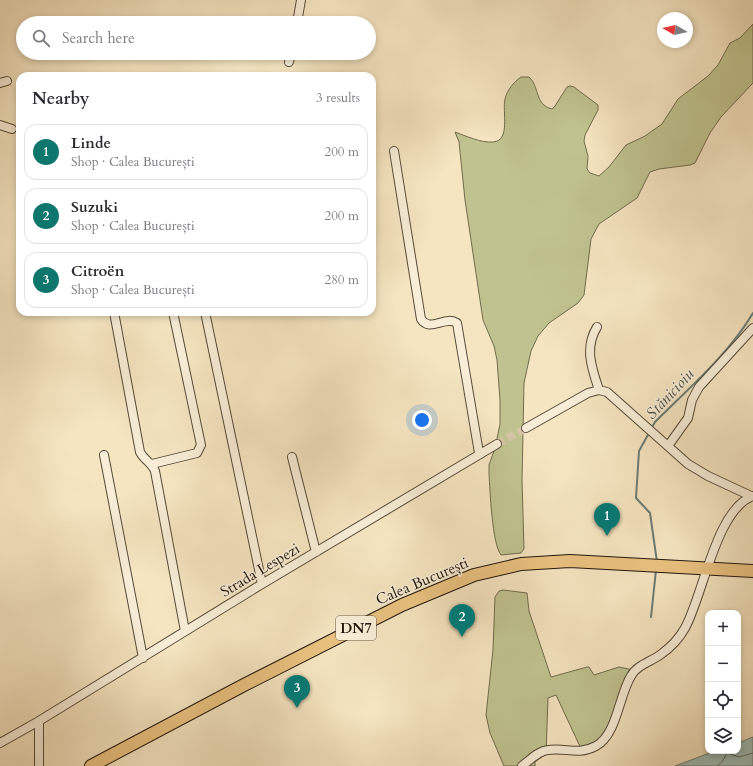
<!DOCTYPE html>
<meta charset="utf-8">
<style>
body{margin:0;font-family:Cardo,serif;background:#f2f2f3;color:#2b2b33}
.controls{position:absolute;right:12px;bottom:12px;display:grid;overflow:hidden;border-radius:8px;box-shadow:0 2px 6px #0003}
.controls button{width:36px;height:36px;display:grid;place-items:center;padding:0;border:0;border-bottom:1px solid #e1e1e2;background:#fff;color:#2b2b33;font:20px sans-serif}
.compass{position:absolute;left:657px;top:12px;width:36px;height:36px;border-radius:50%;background:#fff;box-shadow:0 2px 6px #0003;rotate:279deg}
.you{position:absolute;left:422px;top:420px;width:14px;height:14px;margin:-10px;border:3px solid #fff;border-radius:50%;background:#1a73e8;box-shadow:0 0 0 6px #1a73e833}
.badge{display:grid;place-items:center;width:26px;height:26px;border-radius:50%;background:#0f766e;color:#fff;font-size:13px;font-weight:700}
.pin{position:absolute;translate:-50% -33px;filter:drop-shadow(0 1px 2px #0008)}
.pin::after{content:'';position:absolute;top:21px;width:14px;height:12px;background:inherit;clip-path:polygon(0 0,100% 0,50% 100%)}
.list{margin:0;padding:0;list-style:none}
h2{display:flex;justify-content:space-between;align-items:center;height:52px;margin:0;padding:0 16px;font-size:17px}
h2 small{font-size:13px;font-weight:400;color:#7c7c81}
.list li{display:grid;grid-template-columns:26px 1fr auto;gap:12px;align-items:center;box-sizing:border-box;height:56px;margin:0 8px 8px;padding:0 8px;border:1px solid #e1e1e2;border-radius:12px}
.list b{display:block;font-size:15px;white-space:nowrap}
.list p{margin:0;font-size:13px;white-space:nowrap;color:#7c7c81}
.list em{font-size:13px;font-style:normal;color:#7c7c81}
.icon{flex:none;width:22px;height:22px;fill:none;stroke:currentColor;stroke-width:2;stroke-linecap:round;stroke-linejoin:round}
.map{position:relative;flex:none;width:753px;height:766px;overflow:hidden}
.search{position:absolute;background:#fff;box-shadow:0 2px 6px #0003;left:16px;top:16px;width:360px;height:44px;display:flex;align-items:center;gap:10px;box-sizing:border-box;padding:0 14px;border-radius:22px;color:#7c7c81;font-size:15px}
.panel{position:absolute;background:#fff;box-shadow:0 2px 6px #0003;left:16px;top:72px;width:360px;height:244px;border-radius:12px}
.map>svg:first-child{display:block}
.green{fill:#c0c390;stroke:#706c4e}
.water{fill:#9dbeb9;stroke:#6b7b73}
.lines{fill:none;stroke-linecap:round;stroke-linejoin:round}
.shore{stroke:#5f6a62;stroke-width:1}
.stream{stroke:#6b7b73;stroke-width:2}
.minor-tunnel{stroke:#d5c6a6;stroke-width:8;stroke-dasharray:8 4;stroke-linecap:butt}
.minor-casing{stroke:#564a38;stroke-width:10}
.highway-casing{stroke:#21160b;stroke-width:14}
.minor{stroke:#f8eed7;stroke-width:8}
.highway{stroke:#eac280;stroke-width:12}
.labels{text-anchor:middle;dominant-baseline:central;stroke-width:3;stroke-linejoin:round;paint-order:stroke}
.shield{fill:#f8eed7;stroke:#625748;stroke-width:1}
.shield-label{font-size:14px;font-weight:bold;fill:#21160b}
.street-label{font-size:15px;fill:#21160b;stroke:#f8eed7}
.water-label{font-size:16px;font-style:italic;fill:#4c5148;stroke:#f8eed7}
</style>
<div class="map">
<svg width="753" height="766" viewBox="0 0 753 766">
<rect width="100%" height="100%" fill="#f5e5c1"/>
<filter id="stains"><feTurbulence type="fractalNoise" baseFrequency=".005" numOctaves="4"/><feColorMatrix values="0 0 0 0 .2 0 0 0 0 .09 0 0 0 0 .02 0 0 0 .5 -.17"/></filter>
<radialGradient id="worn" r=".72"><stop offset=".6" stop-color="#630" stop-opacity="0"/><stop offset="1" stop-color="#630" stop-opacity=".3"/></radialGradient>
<path class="green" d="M753 24V83L721 117 710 133 695 163 690 165 659 169 650 172 637 198 599 224 591 239 584 295 578 303 549 323 538 336 531 351 524 383 522 480 524 549 521 553 501 555C492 544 490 490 489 474V465L495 448 500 424V400L497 360 494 346 483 320 465 200 459 142 455 132C466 136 481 143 493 142 511 141 502 111 505 99 507 90 514 82 521 77H529C540 87 534 104 552 109L555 106 567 87 570 86 574 87 598 105V110L585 135 584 141 588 156 587 169 590 173 599 176 609 167 626 145 645 136 662 124 678 99 708 76 718 65 730 43 740 38Z
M503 590 527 593 529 611 551 677 587 667H589L594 675 619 667 638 671 628 685 602 745 583 753 556 695 548 698 546 754 535 762V766H504L490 733 486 715 493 650 495 597 499 591Z"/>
<path class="water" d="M753 737V766H675L715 751H738V743Z"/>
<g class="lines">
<path class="shore" d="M717 766 722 762 727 753 739 757 753 753"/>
<path class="stream" d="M651 429 655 422C689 388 728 355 753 313
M649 433 639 451 636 498 650 513 657 562
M651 617 656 570"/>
<path class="minor-tunnel" d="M497 444 526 428"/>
<defs>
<path id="minor" d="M297 23 301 0
M289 62 291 53
M0 83 7 81
M0 125 12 129
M394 151 421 319C430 333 445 315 457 323L479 453
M114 312 140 452C144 460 151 462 155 471L185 631
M205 312 262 584
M597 327C584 348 592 369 599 390
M526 428 588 393 599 390 607 392 688 464 708 476 751 496
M668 446 688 418 692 400 699 387 753 328
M104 455 143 658
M292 457 316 552
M152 464 197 453 201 445 173 312
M0 743 39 721 262 584 497 444
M39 766V721
M522 766C530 760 538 751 548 750 566 747 577 756 596 746 617 735 619 695 631 676 637 665 650 662 660 655 670 648 679 639 685 628 703 596 716 509 753 496"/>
<path id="highway" d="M91 766 244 685 402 605 474 575 521 564 570 561 753 571"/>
</defs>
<use href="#minor" class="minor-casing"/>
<use href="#highway" class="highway-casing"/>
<use href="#minor" class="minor"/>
<use href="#highway" class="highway"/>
</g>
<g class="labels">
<rect class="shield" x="336" y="616" width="40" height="24" rx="3"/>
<g class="shield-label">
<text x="356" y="628">DN7</text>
</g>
<g class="street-label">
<text transform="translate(260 570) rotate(-31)">Strada Lespezi</text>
<text transform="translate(422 581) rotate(-23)">Calea București</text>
</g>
<g class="water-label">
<text transform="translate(670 394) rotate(-47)">Stănicioiu</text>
</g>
</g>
<rect width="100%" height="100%" filter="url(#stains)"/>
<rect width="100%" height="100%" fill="url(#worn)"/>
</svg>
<div class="controls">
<button>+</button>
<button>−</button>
<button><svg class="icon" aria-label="locate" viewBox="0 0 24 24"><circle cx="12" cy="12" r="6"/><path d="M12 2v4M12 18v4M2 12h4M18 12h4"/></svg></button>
<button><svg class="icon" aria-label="layers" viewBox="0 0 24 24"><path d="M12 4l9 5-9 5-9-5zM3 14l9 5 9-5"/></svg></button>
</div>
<svg class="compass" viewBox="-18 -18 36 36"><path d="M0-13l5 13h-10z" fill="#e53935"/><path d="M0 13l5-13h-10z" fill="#7c7c81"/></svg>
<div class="you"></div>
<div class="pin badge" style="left:607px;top:536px">1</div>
<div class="pin badge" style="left:462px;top:637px">2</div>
<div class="pin badge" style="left:297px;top:708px">3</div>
<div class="search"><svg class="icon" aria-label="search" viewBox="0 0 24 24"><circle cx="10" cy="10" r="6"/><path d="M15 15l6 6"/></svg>Search here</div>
<section class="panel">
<h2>Nearby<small>3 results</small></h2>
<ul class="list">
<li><span class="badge">1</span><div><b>Linde</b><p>Shop · Calea București</p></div><em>200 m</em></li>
<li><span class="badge">2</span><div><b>Suzuki</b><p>Shop · Calea București</p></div><em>200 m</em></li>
<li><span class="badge">3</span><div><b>Citroën</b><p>Shop · Calea București</p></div><em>280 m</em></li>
</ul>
</section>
</div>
